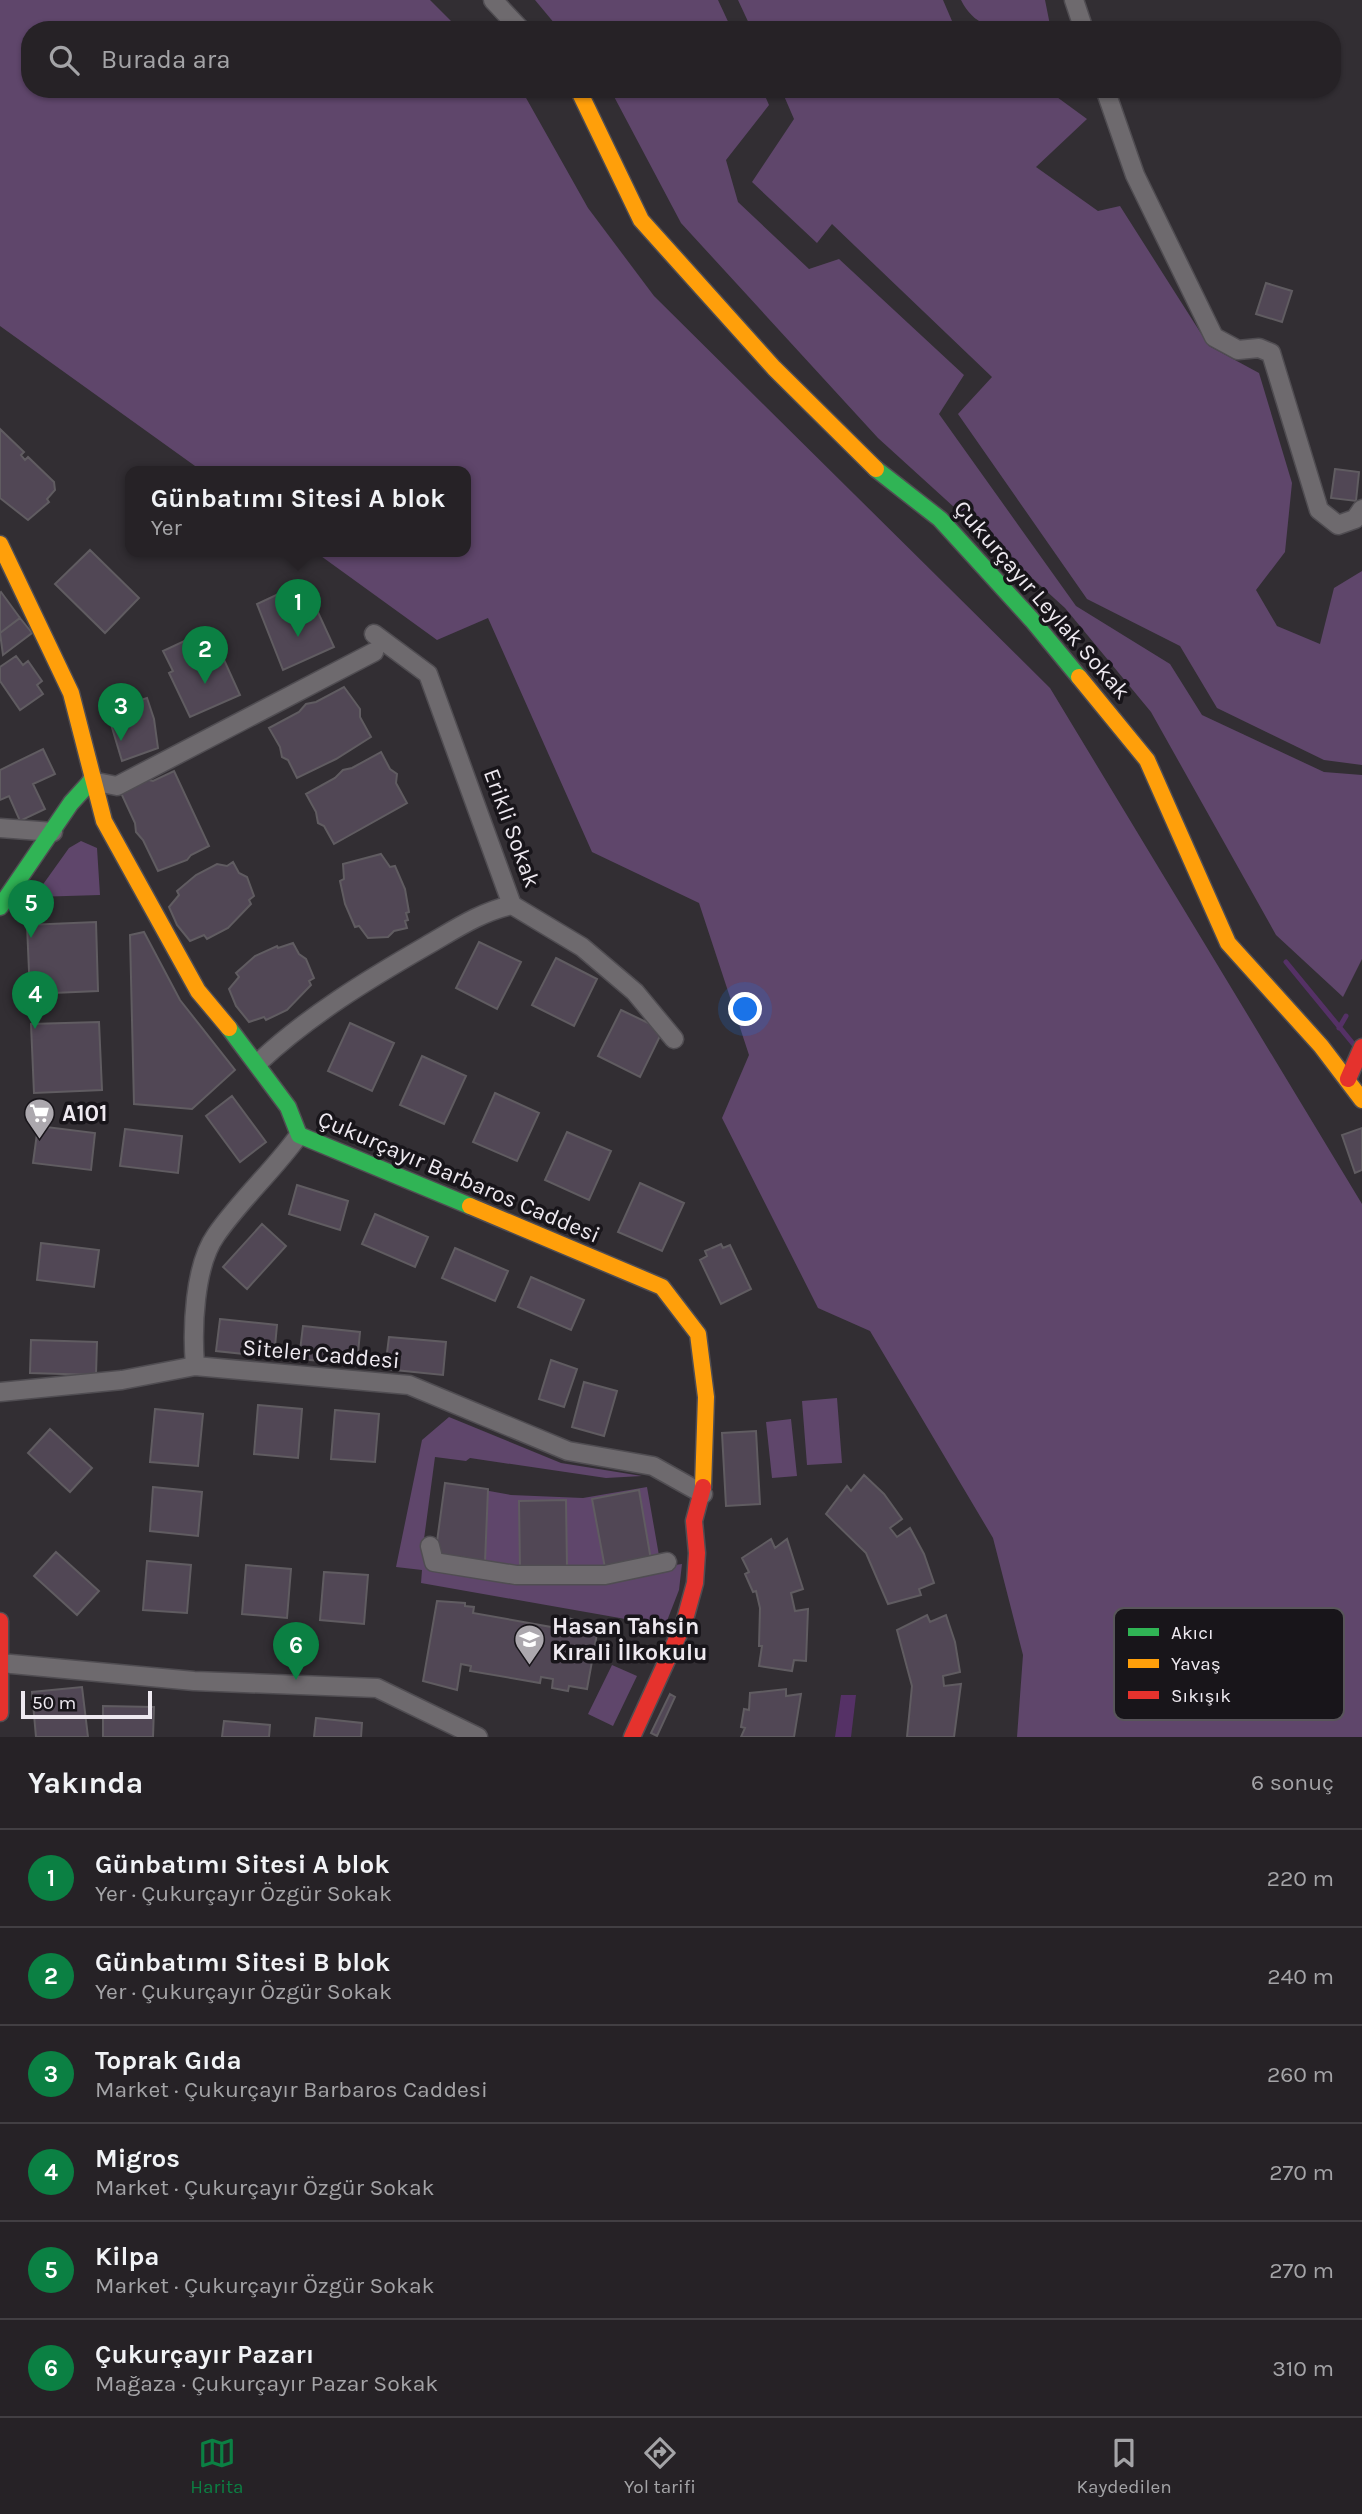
<!DOCTYPE html>
<html lang="tr">
<meta charset="utf-8">
<style>
body{margin:0;font-family:Karla,sans-serif;background:#2e2a2e;color:#f1f3f6}
.scale{position:absolute;left:21px;bottom:18px;width:131px;box-sizing:border-box;padding-left:7px;border:4px solid #eee9f0;border-top:0;font-size:19px;line-height:24px;white-space:nowrap;color:#eee9f0;-webkit-text-stroke:5px #18151a;paint-order:stroke}
.you{position:absolute;left:746px;top:1010px;width:24px;height:24px;margin:-18px;border:5px solid #fff;border-radius:50%;background:#1a73e8;box-shadow:0 0 0 10px #1a73e833}
.badge{display:grid;place-items:center;width:46px;height:46px;border-radius:50%;background:#0b8043;color:#fff;font-size:23px;font-weight:700}
.pin{position:absolute;translate:-50% -58px;filter:drop-shadow(0 2px 4px #0008)}
.pin::after{content:'';position:absolute;top:37px;width:24px;height:21px;background:inherit;clip-path:polygon(0 0,100% 0,50% 100%)}
.popup{position:absolute;left:125px;top:466px;width:346px;height:91px;box-sizing:border-box;display:grid;place-content:center;border-radius:14px;background:#262226;filter:drop-shadow(0 2px 5px #0005);font-size:23px;white-space:nowrap;color:#a4a4a7}
.popup b{font-size:26px;color:#f1f3f6}
.popup::after{content:'';position:absolute;left:50%;top:100%;margin-left:-14px;border:14px solid transparent;border-top-color:#262226}
.list{margin:0;padding:0;list-style:none}
h2{display:flex;justify-content:space-between;align-items:center;height:91px;margin:0;padding:0 28px;font-size:30px}
h2 small{font-size:23px;font-weight:400;color:#a4a4a7}
.list li{display:grid;grid-template-columns:46px 1fr auto;gap:21px;align-items:center;box-sizing:border-box;height:98px;padding:0 28px;border-top:2px solid #423f43}
.list b{display:block;font-size:26px;white-space:nowrap}
.list p{margin:0;font-size:23px;white-space:nowrap;color:#a4a4a7}
.list em{font-size:23px;font-style:normal;color:#a4a4a7}
.icon{flex:none;width:38px;height:38px;fill:none;stroke:currentColor;stroke-width:2;stroke-linecap:round;stroke-linejoin:round}
.map{position:relative;flex:none;width:1362px;height:1737px;overflow:hidden}
.search{position:absolute;background:#262226;box-shadow:0 2px 5px #0004;left:21px;right:21px;top:21px;height:77px;display:flex;align-items:center;gap:18px;box-sizing:border-box;padding:0 24px;border-radius:28px;color:#a4a4a7;font-size:26px}
.sheet{height:679px;background:#262226}
nav{display:flex;justify-content:space-around;align-items:center;box-sizing:border-box;height:98px;border-top:2px solid #423f43;background:#262226;font-size:19px;color:#a4a4a7}
nav a{display:grid;justify-items:center;gap:4px}
nav .on{color:#0b8043}
.map>svg:first-child{display:block}
.green{fill:#5f466b}
.water{fill:#553166}
.lines{fill:none;stroke-linecap:round;stroke-linejoin:round}
.stream{stroke:#553166;stroke-width:5}
.building{fill:#514755;stroke:#605c61;stroke-width:2}
.street-casing{stroke:#504d52;stroke-width:21}
.fast-casing{stroke:#504d52;stroke-width:19}
.slow-casing{stroke:#504d52;stroke-width:19}
.jam-casing{stroke:#504d52;stroke-width:19}
.street{stroke:#6e6a6e;stroke-width:18}
.fast{stroke:#30b455;stroke-width:16}
.slow{stroke:#ff9f0a;stroke-width:16}
.jam{stroke:#e5322d;stroke-width:16}
.labels{text-anchor:middle;dominant-baseline:central;stroke-width:7;stroke-linejoin:round;paint-order:stroke}
.street-label{font-size:23px;fill:#eee9f0;stroke:#18151a}
.poi-label{font-size:23px;font-weight:bold;fill:#eee9f0;stroke:#18151a;text-anchor:start}
.key{fill:#18151a;stroke:#58555a;stroke-width:2}
.key-label{font-size:19px;fill:#eee9f0}
</style>
<div class="map">
<svg width="1362" height="1737" viewBox="0 0 1362 1737">
<rect width="100%" height="100%" fill="#322e33"/>
<path class="green" d="M0 0H430L460 30H30V89H521L588 208 654 296 1050 688 1362 1204V1737H1017L1023 1655 993 1538 870 1331 818 1308 722 1118 749 1055 699 903 592 852 488 618 437 640 314 551H466V471H202L0 326Z
M535 0H718L732 30H560Z
M738 0H943L952 21 963 30H752Z
M961 0H1045L1051 30C1017 30 979 37 961 0Z
M610 89H762L769 105 726 160 738 202 809 269 839 259 964 375 939 414 1076 606 1170 664 1202 715 1324 772 1362 775V959L1343 997 1276 935 1151 712 1065 608 878 438 681 223Z
M781 89H1046L1087 119 1036 167 1098 211 1120 206 1209 346 1259 373 1292 483 1285 552 1256 590 1277 626 1320 644 1334 588 1362 571V765L1324 760 1217 708 1180 646 1087 599 958 414 992 377 832 224 817 243 752 182 794 119Z
M81 841 97 848 100 895 34 897 69 848Z
M837 1398 842 1463 807 1465 802 1401Z
M449 1417 561 1463 642 1476 606 1478 470 1458 466 1461 435 1457 422 1554 435 1556 445 1483 511 1495 583 1498 647 1487 661 1567 682 1564 679 1590 665 1626 421 1583 422 1570 396 1567 422 1440Z
M791 1419 797 1476 772 1478 766 1422Z
M612 1665 637 1676 613 1726 588 1714Z"/>
<path class="water" d="M841 1695H856L851 1737H835Z"/>
<g class="lines">
<path class="stream" d="M1286 962 1355 1046
M1339 1028 1346 1016"/>
</g>
<path class="building" d="M1266 283 1292 291 1282 322 1256 314Z
M0 429 24 452 21 455 25 460 28 457 54 482 55 490 47 499 49 502 28 520 0 498Z
M1335 469 1359 472 1356 501 1331 498Z
M90 550 139 598 105 633 55 584Z
M304 582 334 647 283 670 257 604Z
M1 592 20 618 0 633V593Z
M20 618 32 633 3 655 0 633Z
M210 629 240 695 190 717 169 673 173 671 163 651Z
M16 656 23 665 28 661 42 681 37 685 43 694 20 710 0 681V667Z
M344 687 360 709V717L371 737 336 759 297 778 288 760 282 757 280 747 269 728 299 712 306 704 316 702Z
M147 698 154 719 158 748 122 761 107 711Z
M43 749 55 774 33 784 45 809 20 821 9 796 0 800V770Z
M381 752 390 769 397 774 396 783 407 803 334 844 324 826 318 823 316 812 306 794 335 778 343 770 352 768Z
M174 771 209 846 191 855 187 860 158 871 143 840 136 832 135 823 121 793 145 779 153 781Z
M381 854 390 867 395 866 405 889 409 912 406 913 408 920 405 921 407 928 394 931 388 937 368 938 359 926 355 927 345 904 340 881 344 879 343 864Z
M233 862 239 873 247 877 254 896 249 900 251 904 228 928 207 939 204 935 190 941 177 925 169 907 179 895 177 891 196 875 217 864 227 866Z
M96 922 98 991 30 994 27 925Z
M144 932 180 1000 235 1070 192 1109 134 1104 130 935Z
M479 942 521 962 497 1009 456 988Z
M293 943 299 954 306 959 314 978 309 981 311 985 287 1010 266 1020 264 1017 249 1022 236 1006 229 989 239 977 236 973 255 956 277 946 278 948Z
M556 958 597 979 574 1026 532 1005Z
M621 1010 663 1030 640 1077 598 1056Z
M99 1022 102 1090 34 1093 31 1024Z
M350 1023 394 1043 372 1091 328 1071Z
M422 1056 466 1076 444 1124 400 1105Z
M495 1093 539 1113 517 1161 473 1142Z
M232 1096 266 1142 240 1162 206 1116Z
M38 1126 95 1133 91 1170 33 1163Z
M1362 1128V1170L1355 1173 1342 1135Z
M125 1129 182 1136 178 1173 120 1166Z
M567 1132 611 1151 589 1200 545 1180Z
M640 1183 684 1203 662 1251 618 1232Z
M297 1185 348 1201 340 1230 289 1214Z
M375 1214 428 1237 415 1267 362 1244Z
M262 1224 286 1246 247 1289 223 1267Z
M41 1243 99 1250 94 1287 37 1280Z
M721 1244 723 1248 730 1245 751 1289 721 1304 700 1260 707 1256 705 1251Z
M455 1248 508 1271 495 1301 442 1278Z
M531 1277 584 1300 571 1330 518 1307Z
M220 1319 277 1325 274 1357 216 1351Z
M303 1326 360 1332 357 1364 299 1359Z
M389 1337 446 1342 443 1375 385 1369Z
M31 1340 97 1342 96 1375 30 1373Z
M551 1360 577 1369 564 1407 539 1399Z
M584 1382 617 1391 604 1436 572 1427Z
M258 1405 302 1409 298 1458 254 1454Z
M155 1409 203 1414 198 1466 150 1462Z
M335 1410 379 1414 375 1462 331 1459Z
M50 1429 92 1468 70 1492 28 1453Z
M756 1431 760 1504 726 1506 722 1433Z
M864 1475 884 1494 902 1519 890 1528 897 1537 910 1528 924 1554 934 1583 919 1589 921 1595 888 1604 866 1553 826 1514 847 1486 851 1491Z
M445 1483 488 1489 485 1562 435 1556Z
M153 1487 202 1492 198 1536 150 1531Z
M639 1490 651 1560 605 1568 592 1499Z
M566 1500 567 1568 520 1569 519 1501Z
M771 1539 775 1548 787 1539 803 1589 791 1593 795 1611 808 1609 806 1661 794 1660 792 1671 759 1666 762 1646H759L760 1608 756 1591 753 1592 745 1574 749 1572 742 1558Z
M56 1552 99 1591 77 1615 34 1576Z
M147 1561 191 1565 187 1613 143 1610Z
M246 1565 291 1569 287 1618 242 1614Z
M324 1572 368 1575 364 1624 320 1620Z
M437 1601 465 1603V1606L474 1607 473 1613 557 1628 559 1620 565 1621V1617L598 1628 587 1689 569 1686 568 1691 552 1688 553 1679 541 1677 540 1683 470 1671 471 1666 461 1664 457 1690 423 1681Z
M927 1615 930 1622 946 1615 955 1642 960 1672 943 1676 944 1686 961 1684 954 1737H907L912 1686 897 1630Z
M82 1687 88 1737H36L32 1692Z
M786 1689V1696L801 1694 794 1737H741L745 1728 741 1727 744 1709 749 1710 750 1693Z
M670 1694 675 1697 657 1736 651 1733Z
M103 1706 154 1707 153 1737H103Z
M316 1718 362 1723 361 1737H314Z
M224 1721 270 1725 269 1737H222Z"/>
<g class="lines">
<defs>
<path id="street" d="M493 0 521 30
M1074 0 1084 30
M1105 89 1135 175 1214 337 1238 350 1259 348 1271 353 1319 510 1338 525 1355 519 1362 509
M374 634 428 674 512 905 582 947 635 992 674 1039
M91 781 117 786 374 652
M0 828 53 832
M258 1063C308 1016 367 980 426 946 454 930 480 912 512 905
M195 1366C192 1329 194 1266 216 1235 241 1199 274 1170 299 1135
M0 1392 122 1380 195 1366 409 1385 568 1451 653 1466 703 1494
M430 1546 434 1562 516 1575H605L667 1562
M0 1663 194 1681 377 1688 478 1737"/>
<path id="fast" d="M876 469 940 519 1032 620 1079 677
M0 907 71 803 91 781
M229 1028 288 1107 299 1135 470 1206"/>
<path id="slow" d="M578 89 641 220 774 368 876 469
M0 544 71 693 104 821 198 991 229 1028
M1079 677 1147 760 1228 943 1321 1046 1362 1100
M470 1206 662 1287 698 1334 706 1397 703 1487"/>
<path id="jam" d="M1348 1079 1362 1047
M0 1621V1713
M632 1737 684 1623 695 1583 697 1553 694 1521 703 1487"/>
</defs>
<use href="#street" class="street-casing"/>
<use href="#fast" class="fast-casing"/>
<use href="#slow" class="slow-casing"/>
<use href="#jam" class="jam-casing"/>
<use href="#street" class="street"/>
<use href="#fast" class="fast"/>
<use href="#slow" class="slow"/>
<use href="#jam" class="jam"/>
</g>
<defs>
<symbol id="supermarket-pin" viewBox="-11 -11 22 30"><path d="M0 17L-7.5 6A9.5 9.5 0 1 1 7.5 6Z" fill="#aca8ae" stroke="#18151a"/><path d="M-6-5.5h2.5l.6 2H6L4.5 2H-2.5L-4.4-4H-6ZM-1.5 3.2a1.3 1.3 0 1 0 .1 0ZM3 3.2a1.3 1.3 0 1 0 .1 0Z" fill="#fff"/></symbol>
<symbol id="school-pin" viewBox="-11 -11 22 30"><path d="M0 17L-7.5 6A9.5 9.5 0 1 1 7.5 6Z" fill="#aca8ae" stroke="#18151a"/><path d="M0-5L7-2L0 1L-7-2ZM-4 1L0 2.5L4 1V4Q0 6-4 4Z" fill="#fff"/></symbol>
</defs>
<g fill-rule="evenodd">
<use href="#supermarket-pin" x="22" y="1096" width="35" height="47"/>
<use href="#school-pin" x="512" y="1622" width="35" height="47"/>
</g>
<g class="labels">
<g class="street-label">
<text transform="translate(1042 600) rotate(49)">Çukurçayır Leylak Sokak</text>
<text transform="translate(512 828) rotate(70)">Erikli Sokak</text>
<text transform="translate(459 1177) rotate(23)">Çukurçayır Barbaros Caddesi</text>
<text transform="translate(321 1354) rotate(5)">Siteler Caddesi</text>
</g>
<g class="poi-label">
<text x="62" y="1113">A101</text>
<text x="552" y="1626">Hasan Tahsin<tspan x="552" dy="26">Kırali İlkokulu</tspan></text>
</g>
</g>
<rect x="1114" y="1608" width="230" height="112" rx="10" class="key"/>
<rect x="1128" y="1628" width="31" height="8" fill="#30b455"/>
<rect x="1128" y="1659" width="31" height="9" fill="#ff9f0a"/>
<rect x="1128" y="1691" width="31" height="8" fill="#e5322d"/>
<g class="key-label">
<text x="1171" y="1639">Akıcı</text>
<text x="1171" y="1670">Yavaş</text>
<text x="1171" y="1702">Sıkışık</text>
</g>
</svg>
<div class="scale">50 m</div>
<div class="you"></div>
<div class="pin badge" style="left:298px;top:637px">1</div>
<div class="popup"><b>Günbatımı Sitesi A blok</b>Yer</div>
<div class="pin badge" style="left:205px;top:684px">2</div>
<div class="pin badge" style="left:121px;top:741px">3</div>
<div class="pin badge" style="left:35px;top:1029px">4</div>
<div class="pin badge" style="left:31px;top:938px">5</div>
<div class="pin badge" style="left:296px;top:1680px">6</div>
<div class="search"><svg class="icon" aria-label="search" viewBox="0 0 24 24"><circle cx="10" cy="10" r="6"/><path d="M15 15l6 6"/></svg>Burada ara</div>
</div>
<section class="sheet">
<h2>Yakında<small>6 sonuç</small></h2>
<ul class="list">
<li><span class="badge">1</span><div><b>Günbatımı Sitesi A blok</b><p>Yer · Çukurçayır Özgür Sokak</p></div><em>220 m</em></li>
<li><span class="badge">2</span><div><b>Günbatımı Sitesi B blok</b><p>Yer · Çukurçayır Özgür Sokak</p></div><em>240 m</em></li>
<li><span class="badge">3</span><div><b>Toprak Gıda</b><p>Market · Çukurçayır Barbaros Caddesi</p></div><em>260 m</em></li>
<li><span class="badge">4</span><div><b>Migros</b><p>Market · Çukurçayır Özgür Sokak</p></div><em>270 m</em></li>
<li><span class="badge">5</span><div><b>Kilpa</b><p>Market · Çukurçayır Özgür Sokak</p></div><em>270 m</em></li>
<li><span class="badge">6</span><div><b>Çukurçayır Pazarı</b><p>Mağaza · Çukurçayır Pazar Sokak</p></div><em>310 m</em></li>
</ul>
</section>
<nav>
<a class="on"><svg class="icon" aria-label="map" viewBox="0 0 24 24"><path d="M3 6l6-2 6 2 6-2v14l-6 2-6-2-6 2zM9 4v14M15 6v14"/></svg>Harita</a>
<a><svg class="icon" aria-label="directions" viewBox="0 0 24 24"><path d="M12 3l9 9-9 9-9-9zM9 14v-3h6M13 9l2 2-2 2"/></svg>Yol tarifi</a>
<a><svg class="icon" aria-label="saved" viewBox="0 0 24 24"><path d="M7 4h10v16l-5-4-5 4z"/></svg>Kaydedilen</a>
</nav>
